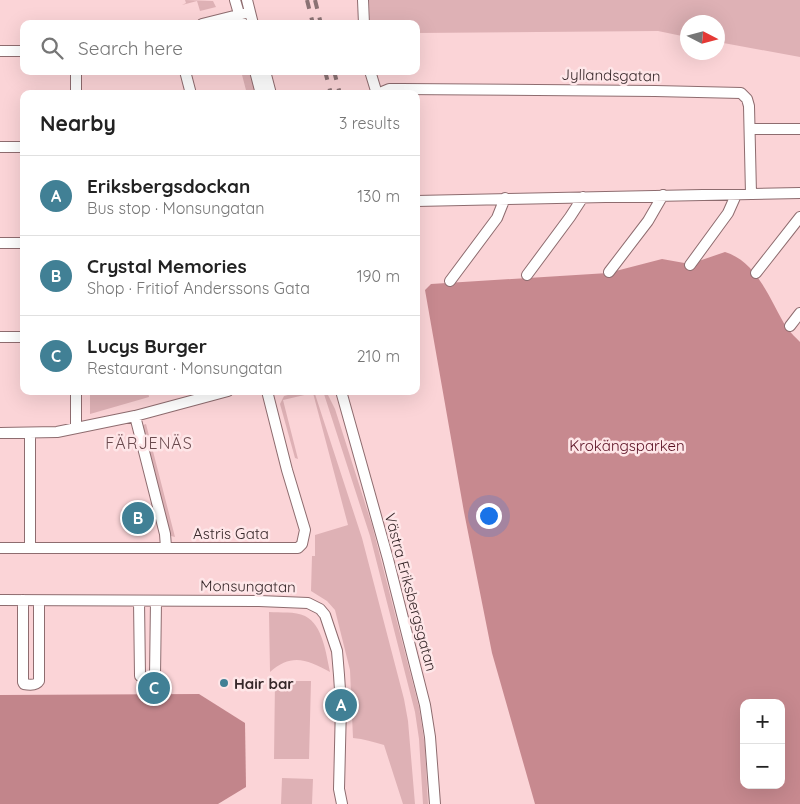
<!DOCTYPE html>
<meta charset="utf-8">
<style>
body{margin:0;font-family:Quicksand,sans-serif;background:#f6f6f6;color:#222}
.controls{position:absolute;right:15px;bottom:15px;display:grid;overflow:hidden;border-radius:10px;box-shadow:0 5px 20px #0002}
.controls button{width:45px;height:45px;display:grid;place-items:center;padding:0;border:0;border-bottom:1px solid #e0e0e0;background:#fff;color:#222;font:25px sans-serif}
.compass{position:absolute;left:680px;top:15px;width:45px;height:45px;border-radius:50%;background:#fff;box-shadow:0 5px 20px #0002;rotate:96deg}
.you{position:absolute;left:488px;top:515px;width:18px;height:18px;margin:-12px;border:4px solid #fff;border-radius:50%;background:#1a73e8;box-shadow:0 0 0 8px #1a73e833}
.badge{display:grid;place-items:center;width:32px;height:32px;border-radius:50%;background:#418095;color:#fff;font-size:16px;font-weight:700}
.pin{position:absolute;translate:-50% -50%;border:2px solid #fff;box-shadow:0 1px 5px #0006}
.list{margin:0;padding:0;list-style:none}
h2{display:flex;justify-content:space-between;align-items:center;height:65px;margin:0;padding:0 20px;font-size:21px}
h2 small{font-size:16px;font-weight:400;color:#767676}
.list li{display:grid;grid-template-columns:32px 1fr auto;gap:15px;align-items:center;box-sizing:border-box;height:80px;padding:0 20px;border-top:1px solid #e0e0e0}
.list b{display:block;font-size:19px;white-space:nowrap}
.list p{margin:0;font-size:16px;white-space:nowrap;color:#767676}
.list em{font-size:16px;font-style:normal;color:#767676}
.icon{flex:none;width:28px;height:28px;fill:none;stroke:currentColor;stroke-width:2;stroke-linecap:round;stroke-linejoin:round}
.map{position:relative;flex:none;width:800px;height:804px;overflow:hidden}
.search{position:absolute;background:#fff;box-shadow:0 5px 20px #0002;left:20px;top:20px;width:400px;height:55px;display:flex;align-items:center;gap:12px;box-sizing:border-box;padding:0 18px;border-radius:10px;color:#767676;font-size:19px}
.panel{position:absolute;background:#fff;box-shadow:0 5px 20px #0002;left:20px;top:90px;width:400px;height:305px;border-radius:10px}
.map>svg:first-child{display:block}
.green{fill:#deb1b5}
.forest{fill:#c7898f;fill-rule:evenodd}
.water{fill:#c2858b}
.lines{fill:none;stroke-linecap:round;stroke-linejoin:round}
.street-casing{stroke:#8e6c6f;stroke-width:12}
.street{stroke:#fff;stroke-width:10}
.rail{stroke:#8b7274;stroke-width:4;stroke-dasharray:9 9;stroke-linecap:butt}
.poi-dot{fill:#418095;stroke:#fee6e8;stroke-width:2}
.labels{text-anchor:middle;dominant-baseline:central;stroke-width:5;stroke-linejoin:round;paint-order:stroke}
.street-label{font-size:15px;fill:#362729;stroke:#fee6e8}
.park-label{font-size:15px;fill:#570c1f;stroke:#fee6e8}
.poi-label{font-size:15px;font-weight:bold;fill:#362729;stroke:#fee6e8;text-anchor:start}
.neighbourhood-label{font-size:16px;letter-spacing:1px;fill:#6b4b4f;stroke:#fee6e8}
</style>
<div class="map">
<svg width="800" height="804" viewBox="0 0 800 804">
<rect width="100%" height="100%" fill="#fbd4d7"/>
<path class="green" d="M185 0 213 1 216 7 200 11 197 1 182 5 186 3Z
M369 0H800V57L718 42V22H688L687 37 658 31 416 33V24H370Z
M241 71H251L258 94H247Z
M90 391H148L149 397 90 414Z
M303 391H314L362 538 404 699 408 721 415 804H403L384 745C373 742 364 739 353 738L350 670 335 610 327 601 311 591 312 556H315V535L348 525 313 393 283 400 298 459 295 458 280 404 284 396Z
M323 391H326L335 409 372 525 419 707 425 746 428 804H423L419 739 415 712 370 536Z
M146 424 175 537 171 536 143 425Z
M269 612C280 613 295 611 305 616 323 625 326 654 330 672 307 659 291 653 270 672Z
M275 681H311L309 759H274Z
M282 778 313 779 312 804H281Z"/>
<path class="forest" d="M725 252C758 262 770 301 787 328 791 333 796 338 800 342V804H535L492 653 464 512 425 290 431 284 608 273 662 259 690 264ZM744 703H781V785H744Z"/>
<path class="water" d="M199 694 245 723 246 787 218 804H0V695Z"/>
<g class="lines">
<defs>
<path id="street" d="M235 0 242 24
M247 0 253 24
M363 0 364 24
M202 24 250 12
M0 51H24
M185 71 191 94
M255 71 261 94
M265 71 271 94
M370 71 377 94
M76 94V71
M377 94 389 89H401L655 91 741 93 747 99 749 106 751 194
M750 129H800
M0 147H24
M416 201 800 193
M0 243H24
M690 265 728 213 736 195
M609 272 648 221 663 195
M756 273 800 217
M527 275 570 217 583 197
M450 281 497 218 505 198
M790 326 800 313
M0 337H24
M76 391V428
M341 391 388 559 425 705 430 737 435 804
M135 416 165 534 166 547
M0 433 57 432 135 416 228 391
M30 433V548
M0 548H298L302 544 305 530 287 470 267 391
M0 600 259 601 308 603 320 609 325 615 337 651 339 675 341 705 339 789 342 804
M23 600V682L24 684C29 685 36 686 39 681V601
M139 601 140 676C144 679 151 679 155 676L156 601"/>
</defs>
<use href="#street" class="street-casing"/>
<use href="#street" class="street"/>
<path class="rail" d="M307 0 313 24
M315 0 321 24
M325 71 331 94
M334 71 340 94"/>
</g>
<circle class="poi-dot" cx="224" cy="683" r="5"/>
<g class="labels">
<g class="street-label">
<text transform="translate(611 75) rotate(1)">Jyllandsgatan</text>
<text x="231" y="533">Astris Gata</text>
<text transform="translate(248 586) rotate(1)">Monsungatan</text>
<text transform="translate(411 592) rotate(75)">Västra Eriksbergsgatan</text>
</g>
<g class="park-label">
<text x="627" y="445">Krokängsparken</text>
</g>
<g class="poi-label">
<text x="234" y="683">Hair bar</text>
</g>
<g class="neighbourhood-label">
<text x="149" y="443">FÄRJENÄS</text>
</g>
</g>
</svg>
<div class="controls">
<button>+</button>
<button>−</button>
</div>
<svg class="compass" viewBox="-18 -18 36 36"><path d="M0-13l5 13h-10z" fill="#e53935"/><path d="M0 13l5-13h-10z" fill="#767676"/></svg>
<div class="you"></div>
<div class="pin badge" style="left:341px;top:705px">A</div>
<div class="pin badge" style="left:138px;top:518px">B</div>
<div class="pin badge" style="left:154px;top:688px">C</div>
<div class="search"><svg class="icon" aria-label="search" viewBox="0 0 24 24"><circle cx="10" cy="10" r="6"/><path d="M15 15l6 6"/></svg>Search here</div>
<section class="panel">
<h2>Nearby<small>3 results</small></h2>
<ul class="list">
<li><span class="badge">A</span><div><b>Eriksbergsdockan</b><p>Bus stop · Monsungatan</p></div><em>130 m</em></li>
<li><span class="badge">B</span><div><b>Crystal Memories</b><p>Shop · Fritiof Anderssons Gata</p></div><em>190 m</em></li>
<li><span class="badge">C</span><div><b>Lucys Burger</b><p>Restaurant · Monsungatan</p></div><em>210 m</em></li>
</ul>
</section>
</div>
